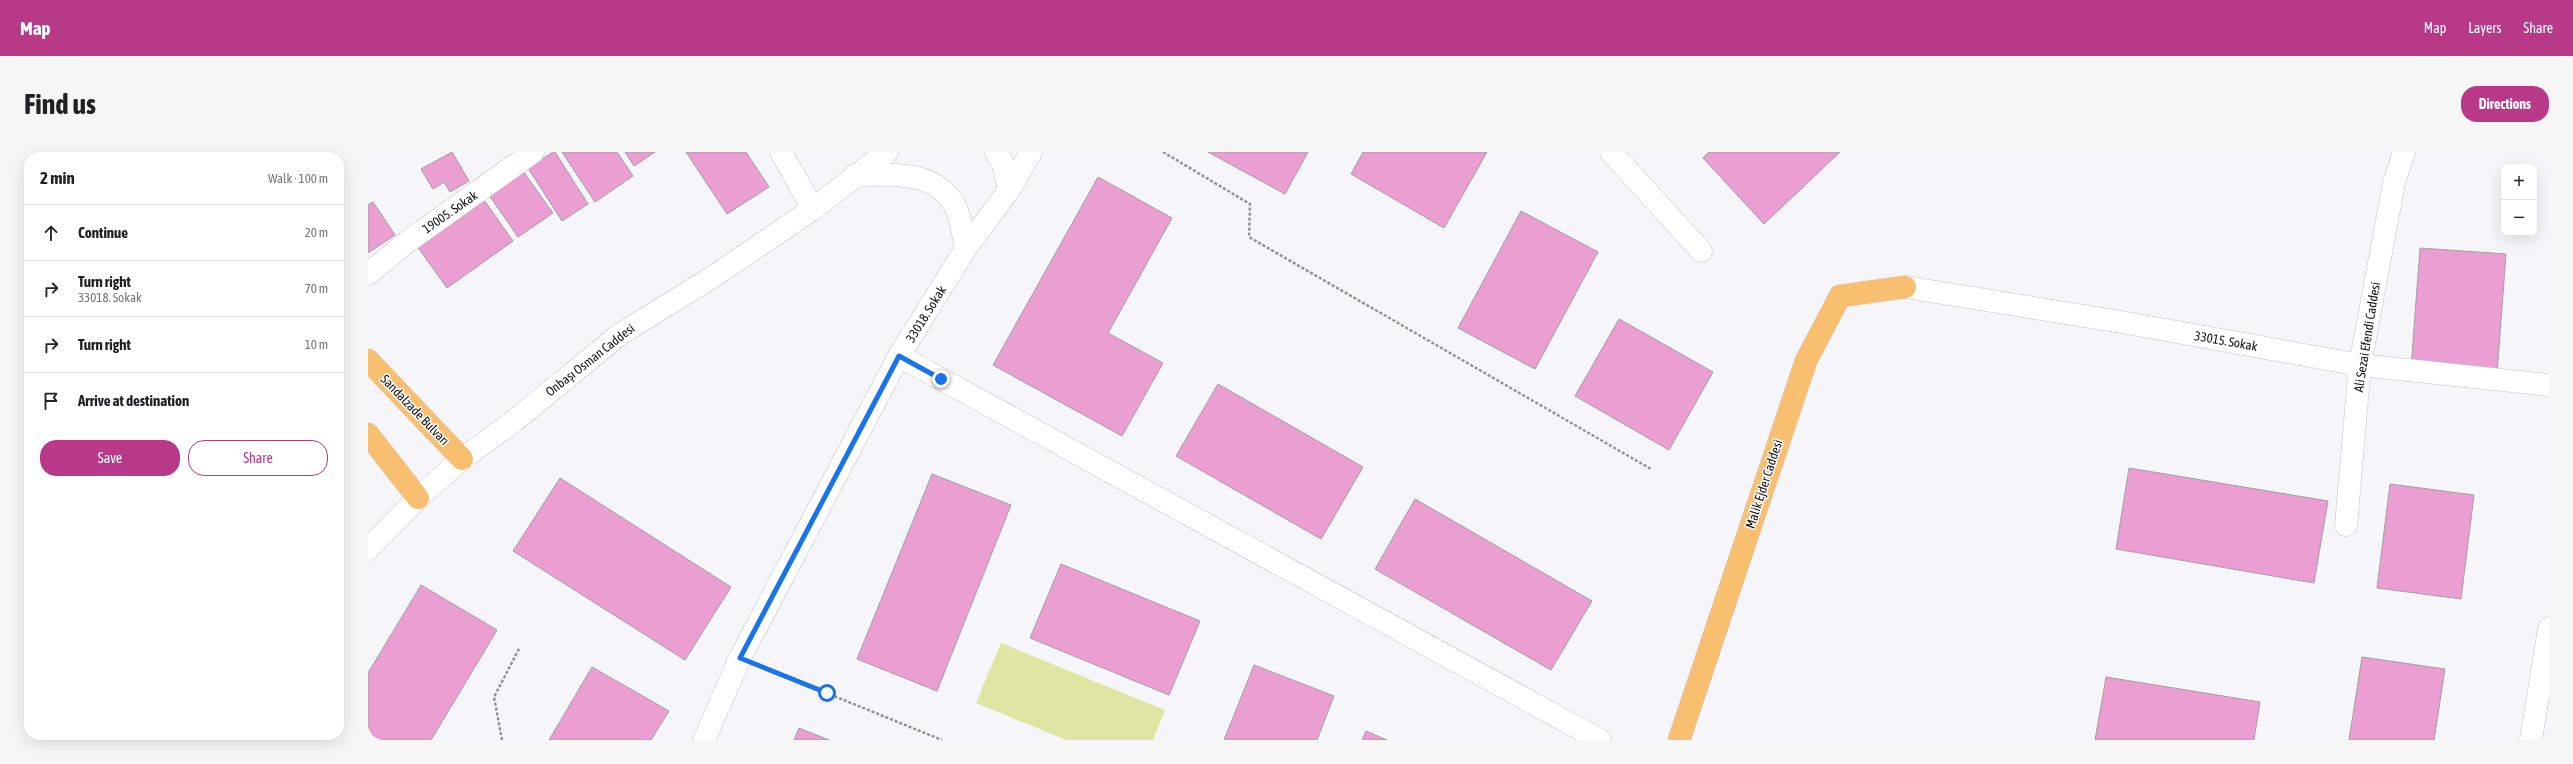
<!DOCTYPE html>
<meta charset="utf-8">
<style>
body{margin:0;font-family:"Asap Condensed",sans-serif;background:#f6f6f6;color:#202124}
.controls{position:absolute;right:12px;top:12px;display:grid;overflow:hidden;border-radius:8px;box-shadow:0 4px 16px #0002}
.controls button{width:36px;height:36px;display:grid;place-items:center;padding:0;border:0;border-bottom:1px solid #e0e0e0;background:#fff;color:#202124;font:20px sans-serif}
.stop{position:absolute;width:12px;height:12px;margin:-9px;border:3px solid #1a73e8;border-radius:50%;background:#fff}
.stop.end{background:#1a73e8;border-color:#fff;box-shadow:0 1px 4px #0008}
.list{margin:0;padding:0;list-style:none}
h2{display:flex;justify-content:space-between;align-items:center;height:52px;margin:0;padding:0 16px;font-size:17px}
h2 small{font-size:13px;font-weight:400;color:#757577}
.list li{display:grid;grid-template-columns:26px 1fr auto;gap:12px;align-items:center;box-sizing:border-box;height:56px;padding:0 16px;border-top:1px solid #e0e0e0}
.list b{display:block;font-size:15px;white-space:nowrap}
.list p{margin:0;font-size:13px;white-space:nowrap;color:#757577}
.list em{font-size:13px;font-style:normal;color:#757577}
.actions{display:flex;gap:8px;padding:12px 16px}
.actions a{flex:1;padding:9px 0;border:1px solid #b83987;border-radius:16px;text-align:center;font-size:14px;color:#b83987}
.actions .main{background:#b83987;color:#fff}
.icon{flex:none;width:22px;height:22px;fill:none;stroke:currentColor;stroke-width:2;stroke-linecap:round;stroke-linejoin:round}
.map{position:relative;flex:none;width:2181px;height:588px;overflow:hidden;border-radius:16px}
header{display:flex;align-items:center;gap:24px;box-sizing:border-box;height:56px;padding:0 20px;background:#b83987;color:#fff}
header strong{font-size:19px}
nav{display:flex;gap:22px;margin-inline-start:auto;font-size:14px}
.intro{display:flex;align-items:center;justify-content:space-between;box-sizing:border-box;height:96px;padding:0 24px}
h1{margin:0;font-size:28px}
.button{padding:10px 18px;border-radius:16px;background:#b83987;color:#fff;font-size:14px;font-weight:700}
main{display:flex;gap:24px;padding:0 24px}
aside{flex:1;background:#fff;border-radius:16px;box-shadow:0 4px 16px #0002}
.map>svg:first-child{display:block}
.green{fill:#dfe6a3}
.building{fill:#eb9ed2;stroke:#a39fa1}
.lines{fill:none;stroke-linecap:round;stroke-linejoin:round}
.minor-casing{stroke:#c4c3c7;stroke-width:23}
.major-casing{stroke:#cfcfcf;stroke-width:23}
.path{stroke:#919093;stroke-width:2.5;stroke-dasharray:3 2;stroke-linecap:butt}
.minor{stroke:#fff;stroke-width:22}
.major{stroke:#f9bf71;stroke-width:22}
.route{stroke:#1a73e8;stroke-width:5}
.labels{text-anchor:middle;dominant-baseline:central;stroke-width:3;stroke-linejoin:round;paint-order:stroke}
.street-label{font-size:13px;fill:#101011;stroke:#fff}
</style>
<header>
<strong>Map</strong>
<nav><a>Map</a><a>Layers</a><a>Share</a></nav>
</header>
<div class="intro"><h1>Find us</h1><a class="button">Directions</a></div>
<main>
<aside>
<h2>2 min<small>Walk · 100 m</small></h2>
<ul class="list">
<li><svg class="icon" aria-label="ahead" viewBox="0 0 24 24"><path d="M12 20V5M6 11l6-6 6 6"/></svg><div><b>Continue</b></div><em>20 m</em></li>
<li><svg class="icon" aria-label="right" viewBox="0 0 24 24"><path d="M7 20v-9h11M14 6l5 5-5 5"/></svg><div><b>Turn right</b><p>33018. Sokak</p></div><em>70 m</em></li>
<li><svg class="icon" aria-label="right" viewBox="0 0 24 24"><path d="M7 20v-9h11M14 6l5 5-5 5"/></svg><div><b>Turn right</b></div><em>10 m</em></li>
<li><svg class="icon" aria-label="arrive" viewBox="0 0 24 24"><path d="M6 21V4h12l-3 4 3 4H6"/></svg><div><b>Arrive at destination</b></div></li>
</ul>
<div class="actions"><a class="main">Save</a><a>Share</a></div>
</aside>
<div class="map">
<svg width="2181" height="588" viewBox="0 0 2181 588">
<rect width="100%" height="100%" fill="#f6f5f9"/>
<path class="green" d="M633 491 797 558 785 588H698L608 551Z"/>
<path class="building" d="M84 0 101 29 82 40 76 30 65 37 53 17Z
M185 0H187L220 52 194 69 160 16Z
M194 0H249L265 24 227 50Z
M257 0H287L266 14Z
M318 0H378L401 35 359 62Z
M840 0H940L917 42Z
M995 0H1119L1076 76 983 22Z
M1341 0H1472L1396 72 1335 6Z
M155 19 185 61 150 85 121 43Z
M730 25 804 66 740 181 795 211 754 284 625 213Z
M116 48 145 89 79 136 49 94Z
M5 50 27 83 0 101V53Z
M1153 59 1230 100 1167 217 1090 176Z
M2052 96 2138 102 2129 222 2043 216Z
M1251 167 1345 220 1301 298 1207 244Z
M850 232 995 315 953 387 808 304Z
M1761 316 1960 349 1946 431 1748 397Z
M564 322 643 353 569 539 489 507Z
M192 326 363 435 317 508 145 399Z
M2022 332 2106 343 2093 447 2009 436Z
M1047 347 1224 449 1183 518 1007 417Z
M693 412 832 469 801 543 662 486Z
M53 433 129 478 63 588H0V521Z
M1994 505 2077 517 2066 588H1981Z
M886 513 966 544 949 588H856Z
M224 515 301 559 283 588H181Z
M1738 525 1892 550 1886 588H1727Z
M431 576 461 588H426Z
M998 579 1019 588H994Z"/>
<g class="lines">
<defs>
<path id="minor" d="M413 0 445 57
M628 0 635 12 641 38
M1243 0 1333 99
M487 23C523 23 567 17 587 54 593 65 595 83 598 96
M0 122 39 90 165 0
M1537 135 1753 170 1992 213 2181 233
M531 204 1232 588
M1978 373 1992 213 2026 31 2036 0
M0 397 50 346 94 307 145 270 251 183 346 124 445 57 519 0
M336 588 372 506 531 204 598 96 641 38 663 0
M2163 588 2181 476"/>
<path id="major" d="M0 208 94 307
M0 282 50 346
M1311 588 1438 209 1472 144 1537 135"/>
</defs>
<use href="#minor" class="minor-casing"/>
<use href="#major" class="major-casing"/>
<path class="path" d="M795 0 882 52 881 85 1283 317
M397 516 574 588
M134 588 126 545 152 495"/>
<use href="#minor" class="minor"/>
<use href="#major" class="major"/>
</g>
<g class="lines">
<path class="route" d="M459 541 372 506 531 204 573 227"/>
</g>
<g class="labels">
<g class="street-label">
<text transform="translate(82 60) rotate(-35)">19005. Sokak</text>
<text transform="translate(558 162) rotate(-58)">33018. Sokak</text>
<text transform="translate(1999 185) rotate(-81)">Ali Sezai Efendi Caddesi</text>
<text transform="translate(1858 189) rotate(10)">33015. Sokak</text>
<text transform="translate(222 208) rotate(-38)">Onbaşı Osman Caddesi</text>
<text transform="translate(47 258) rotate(46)">Sandalzade Bulvarı</text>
<text transform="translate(1396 332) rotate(-72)">Malik Ejder Caddesi</text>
</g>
</g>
</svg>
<div class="controls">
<button>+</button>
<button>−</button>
</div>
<div class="stop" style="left:459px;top:541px"></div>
<div class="stop end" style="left:573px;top:227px"></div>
</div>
</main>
